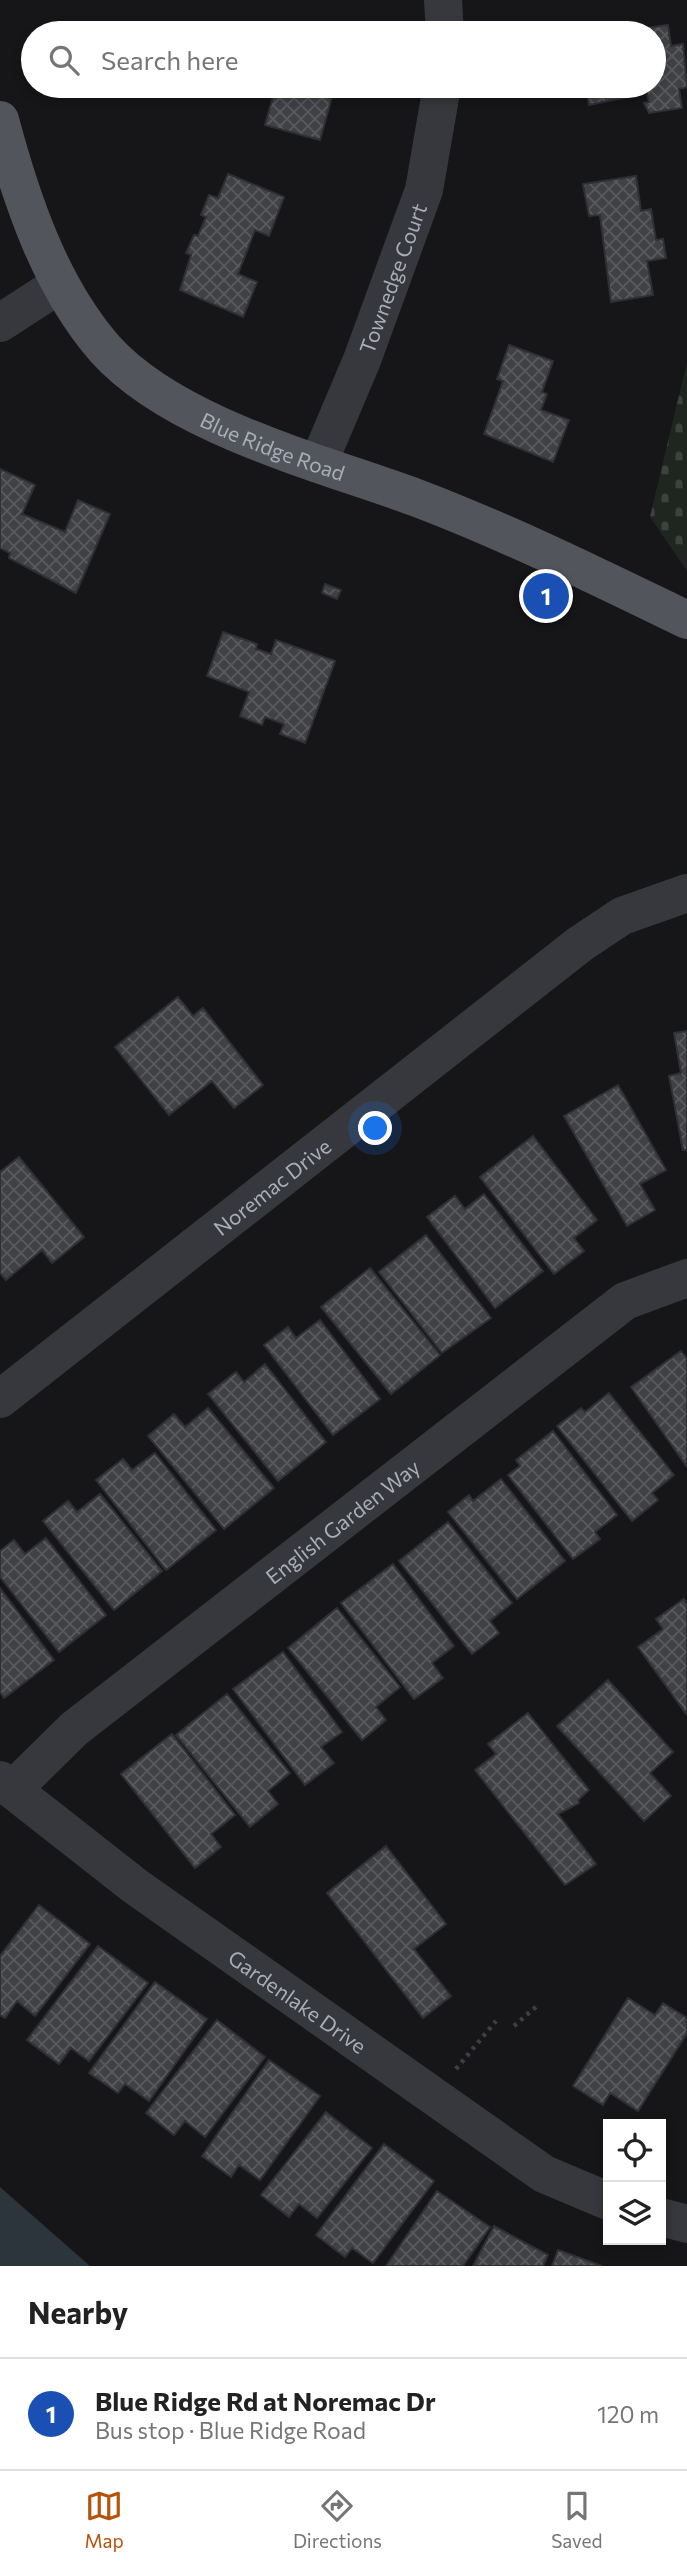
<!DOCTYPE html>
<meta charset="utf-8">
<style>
body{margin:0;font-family:Commissioner,sans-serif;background:#f6f6f6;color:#222}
.controls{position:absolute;right:21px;bottom:21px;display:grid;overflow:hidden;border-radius:0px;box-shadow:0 4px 10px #0003}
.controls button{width:63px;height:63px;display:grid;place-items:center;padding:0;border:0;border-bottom:2px solid #e0e0e0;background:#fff;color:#222;font:35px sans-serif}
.you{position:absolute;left:376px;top:1129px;width:24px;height:24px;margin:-18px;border:5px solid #fff;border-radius:50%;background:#1a73e8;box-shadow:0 0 0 10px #1a73e833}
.badge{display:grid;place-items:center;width:46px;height:46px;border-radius:50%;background:#b45309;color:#fff;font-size:23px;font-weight:700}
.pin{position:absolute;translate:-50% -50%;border:4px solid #fff;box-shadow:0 2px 7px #0006}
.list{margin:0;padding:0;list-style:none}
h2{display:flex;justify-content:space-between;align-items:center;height:91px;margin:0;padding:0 28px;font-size:30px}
h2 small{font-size:23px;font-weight:400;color:#767676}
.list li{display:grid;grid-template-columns:46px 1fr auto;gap:21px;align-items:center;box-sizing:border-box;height:112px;padding:0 28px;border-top:2px solid #e0e0e0}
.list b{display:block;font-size:26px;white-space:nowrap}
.list p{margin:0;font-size:23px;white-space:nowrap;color:#767676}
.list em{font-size:23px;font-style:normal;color:#767676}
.icon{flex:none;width:38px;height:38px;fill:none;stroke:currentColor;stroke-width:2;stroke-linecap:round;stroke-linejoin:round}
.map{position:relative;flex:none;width:687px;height:2266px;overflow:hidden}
.search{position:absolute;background:#fff;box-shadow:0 4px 10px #0003;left:21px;right:21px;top:21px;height:77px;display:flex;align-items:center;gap:18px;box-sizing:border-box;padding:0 24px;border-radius:38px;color:#767676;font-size:26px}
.sheet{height:203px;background:#fff}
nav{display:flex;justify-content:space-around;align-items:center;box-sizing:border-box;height:98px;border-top:2px solid #e0e0e0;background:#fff;font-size:19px;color:#767676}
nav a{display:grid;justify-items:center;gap:4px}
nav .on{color:#b45309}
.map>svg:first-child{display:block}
.cemetery{fill:url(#cemetery-stones)}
.water{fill:#2c353c}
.building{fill:url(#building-cross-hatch);stroke:#303034;stroke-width:2}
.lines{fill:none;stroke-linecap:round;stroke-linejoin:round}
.path{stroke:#3d3f44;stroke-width:4.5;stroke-dasharray:3.5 5;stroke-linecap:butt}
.minor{stroke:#37383d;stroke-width:38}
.major{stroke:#53555c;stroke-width:38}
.labels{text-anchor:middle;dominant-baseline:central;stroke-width:5;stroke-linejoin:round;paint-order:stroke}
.street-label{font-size:21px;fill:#a8adb8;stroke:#111113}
</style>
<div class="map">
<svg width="687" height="2266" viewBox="0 0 687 2266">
<defs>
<pattern id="cemetery-stones" width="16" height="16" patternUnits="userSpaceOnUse" patternTransform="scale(1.75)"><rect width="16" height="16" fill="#1e261f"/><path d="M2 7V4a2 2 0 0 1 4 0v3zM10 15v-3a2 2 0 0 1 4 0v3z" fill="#3c433d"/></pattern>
<pattern id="building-cross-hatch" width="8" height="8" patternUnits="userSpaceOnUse" patternTransform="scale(1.75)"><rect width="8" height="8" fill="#404145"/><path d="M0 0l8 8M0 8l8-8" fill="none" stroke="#595a5e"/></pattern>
</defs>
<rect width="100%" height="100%" fill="#161618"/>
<path class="cemetery" d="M687 362V571L650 517Z"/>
<path class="water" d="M0 2187 90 2266H0Z"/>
<path class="building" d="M668 25 671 46 683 44 687 87 679 89 682 108 649 113 644 103 649 102 647 93 589 105 586 86H654V33H611Z
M276 86H335L320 140 265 125Z
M228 174 284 197 269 236 255 230 238 274 257 282 243 317 180 290 191 255 186 253 194 235 198 236 206 217 201 215 209 195 218 198Z
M636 176 641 211 651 209 656 240 663 239 666 258 647 261 653 295 611 302 600 215 589 216 583 184Z
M509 345 553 361 542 392 547 394 541 410 569 420 553 462 484 434 503 381 497 379Z
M0 469 35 485 22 514 65 532 78 500 110 514 76 593 9 558 10 553 0 548Z
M325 584 341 590 337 599 322 593Z
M223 632 257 644 256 649 271 654 276 640 335 661 305 743 280 734 284 724 265 717 262 725 240 716 249 692 207 676Z
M178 997 193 1016 203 1008 263 1085 234 1108 212 1081 169 1115 115 1047Z
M687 1031V1150H683L669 1076 681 1073 674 1033Z
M618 1085 666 1170 640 1184 655 1210 627 1226 564 1116Z
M533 1136 597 1220 574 1238 584 1251 554 1274 480 1177Z
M19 1157 84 1237 52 1263 42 1250 6 1280 0 1273V1172Z
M484 1194 543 1271 495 1308 427 1217 455 1196 465 1209Z
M426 1235 491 1318 442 1353 379 1272Z
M370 1268 440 1355 391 1394 321 1307Z
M320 1320 380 1399 333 1435 264 1345 288 1327 296 1338Z
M681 1351 687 1359V1467L631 1387Z
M265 1364 326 1442 278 1481 208 1394 236 1372 244 1382Z
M609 1393 674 1475 652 1493 658 1500 632 1521 557 1426 581 1408 585 1412Z
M208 1408 274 1488 224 1529 148 1436 174 1414 185 1427Z
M553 1431 617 1515 595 1532 600 1539 573 1559 508 1475 520 1466 516 1460Z
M155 1453 216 1530 166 1570 96 1480 123 1459 132 1470Z
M501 1479 565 1561 517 1599 448 1512 469 1495 473 1501Z
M100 1494 162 1571 114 1610 43 1521 68 1501 77 1512Z
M448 1522 512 1603 490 1621 499 1633 472 1654 399 1561Z
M46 1538 106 1615 59 1652 0 1577V1551L14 1540 25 1554Z
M393 1564 454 1646 432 1663 443 1678 414 1699 341 1603Z
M0 1588 54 1660 4 1698 0 1692Z
M684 1599 687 1604V1715L638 1647 663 1629 656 1619Z
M337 1608 400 1687 376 1707 386 1720 362 1740 288 1648Z
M283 1652 342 1732 321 1747 334 1763 305 1785 233 1689Z
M608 1680 673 1752 650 1773 671 1796 644 1821 557 1726Z
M227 1694 290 1773 268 1791 278 1804 250 1827 176 1735Z
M528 1713 589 1790 578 1800 579 1803 558 1814 596 1864 565 1885 475 1770 496 1754 488 1744Z
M172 1734 235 1815 211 1834 221 1847 195 1868 121 1774Z
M386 1846 446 1924 414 1949 451 1996 423 2018 327 1893Z
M39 1905 90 1944 35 2016 17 2001 5 2018 0 2015V1956Z
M98 1946 148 1983 89 2061 71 2048 59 2064 27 2040Z
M155 1982 207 2019 149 2101 125 2084 118 2093 89 2073Z
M628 1998 655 2015 663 2003 687 2018V2033L638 2111 610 2093 603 2105 573 2086Z
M217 2020 265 2057 205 2137 185 2121 174 2135 146 2113Z
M269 2060 320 2096 260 2180 239 2165 231 2177 202 2156Z
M326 2112 372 2148 317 2218 299 2204 289 2217 261 2195Z
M384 2144 434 2181 373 2263 352 2248 345 2257 316 2235Z
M437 2191 490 2227 463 2266H386Z
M494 2226 548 2255 543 2266H473Z
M558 2250 602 2266H552Z"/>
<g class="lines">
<path class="path" d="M514 2026 538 2005
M456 2069 496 2021"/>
<g class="minor">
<path d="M443 0 445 33"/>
<path d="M0 323 60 284"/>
<path id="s1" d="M318 464 362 360 424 190 442 86"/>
<path id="s2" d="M0 1399 580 944 622 916 687 893"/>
<path id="s3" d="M0 1780 135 1886 544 2174 608 2201"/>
<path id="s4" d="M13 1789 74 1729 625 1301 687 1278"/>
<path d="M661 2217 687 2224"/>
</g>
<path class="major" id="s5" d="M0 120C21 199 50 286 105 349 174 426 322 463 417 498 509 533 598 577 687 620"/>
</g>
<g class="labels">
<g class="street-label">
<text stroke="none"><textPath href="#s1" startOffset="200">Townedge Court</textPath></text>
<text stroke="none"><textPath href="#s5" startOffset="450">Blue Ridge Road</textPath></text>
<text stroke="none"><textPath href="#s2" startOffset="345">Noremac Drive</textPath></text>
<text stroke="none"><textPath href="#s4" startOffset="425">English Garden Way</textPath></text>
<text stroke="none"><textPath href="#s3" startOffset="371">Gardenlake Drive</textPath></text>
</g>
</g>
</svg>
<div class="controls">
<button><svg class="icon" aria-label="locate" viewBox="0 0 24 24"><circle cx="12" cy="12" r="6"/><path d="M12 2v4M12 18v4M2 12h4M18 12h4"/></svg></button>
<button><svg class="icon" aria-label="layers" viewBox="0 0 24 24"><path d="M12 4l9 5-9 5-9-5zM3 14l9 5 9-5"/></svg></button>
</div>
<div class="you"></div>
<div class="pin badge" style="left:546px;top:596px;background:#1a4fb4">1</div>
<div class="search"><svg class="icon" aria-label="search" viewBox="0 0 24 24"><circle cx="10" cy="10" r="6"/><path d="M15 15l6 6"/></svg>Search here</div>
</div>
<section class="sheet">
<h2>Nearby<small></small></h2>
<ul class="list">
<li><span class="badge" style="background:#1a4fb4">1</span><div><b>Blue Ridge Rd at Noremac Dr</b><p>Bus stop · Blue Ridge Road</p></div><em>120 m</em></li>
</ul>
</section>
<nav>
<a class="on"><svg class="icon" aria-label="map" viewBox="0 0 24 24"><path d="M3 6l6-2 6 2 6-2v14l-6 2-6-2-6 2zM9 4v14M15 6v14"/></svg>Map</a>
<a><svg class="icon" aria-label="directions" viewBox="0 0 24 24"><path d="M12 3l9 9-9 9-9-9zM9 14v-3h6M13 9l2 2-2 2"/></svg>Directions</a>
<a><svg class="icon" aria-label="saved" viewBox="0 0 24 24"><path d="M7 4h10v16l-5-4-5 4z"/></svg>Saved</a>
</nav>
